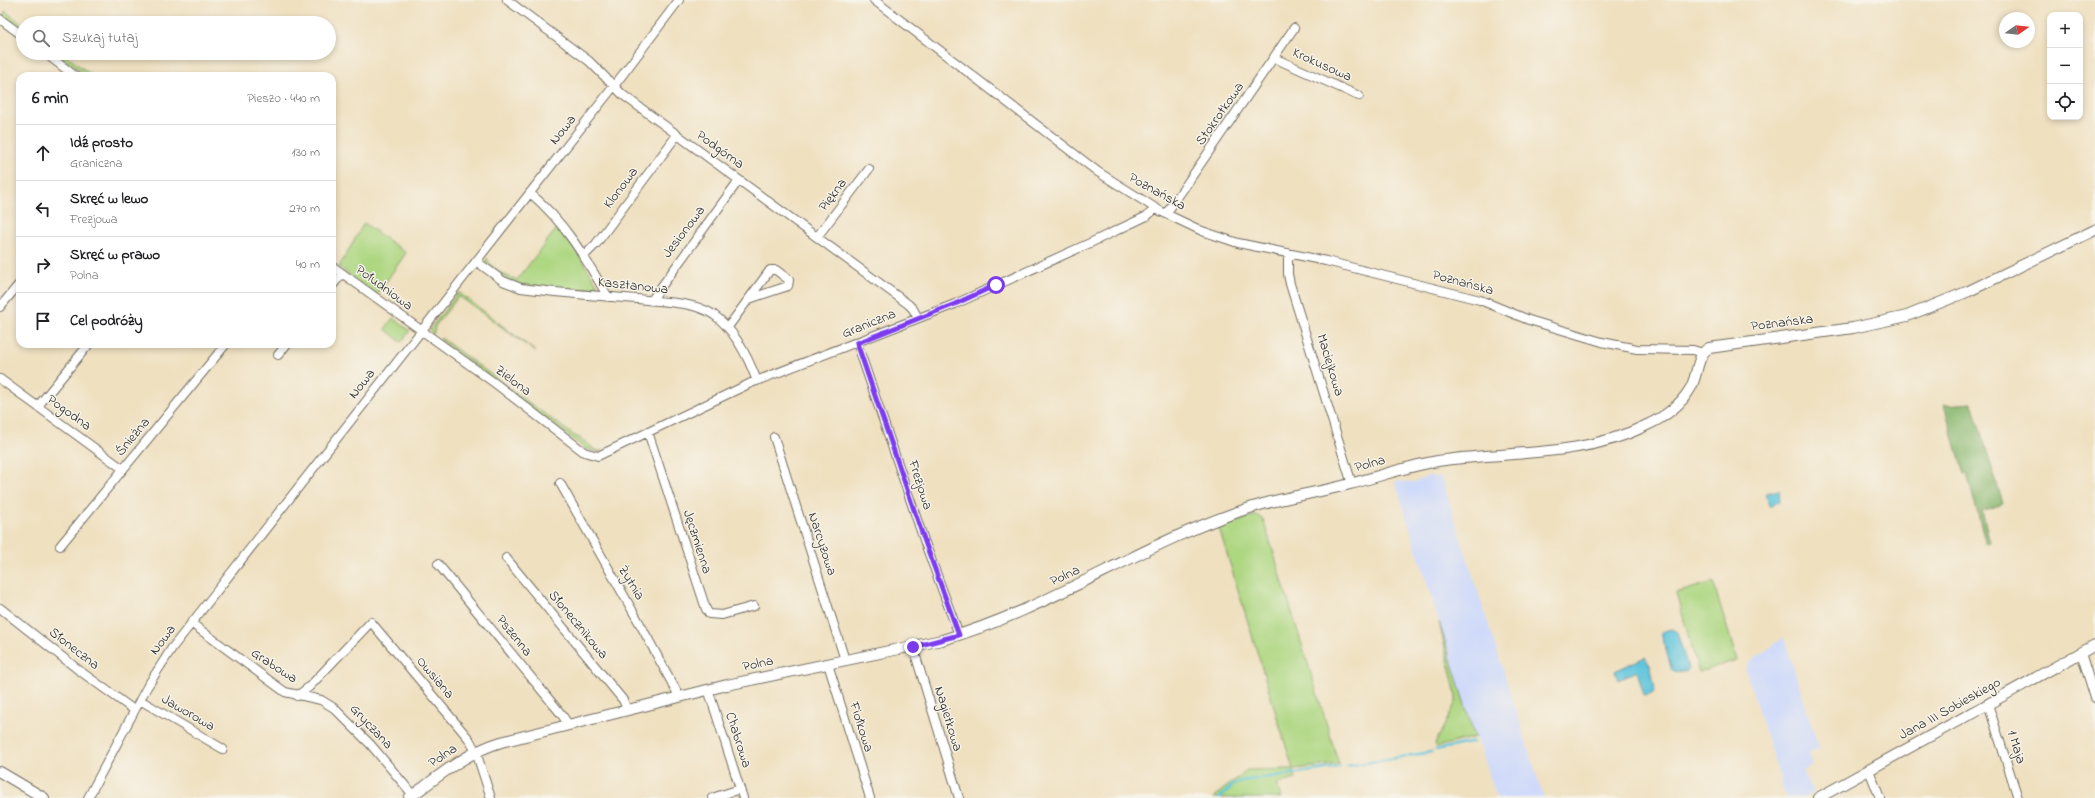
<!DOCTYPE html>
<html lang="pl">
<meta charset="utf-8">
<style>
body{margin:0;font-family:"Indie Flower",sans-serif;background:#f2f2f2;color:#202124}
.controls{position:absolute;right:12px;top:12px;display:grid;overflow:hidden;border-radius:8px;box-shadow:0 2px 6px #0003}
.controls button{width:36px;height:36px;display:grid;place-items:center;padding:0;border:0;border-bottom:1px solid #e0e0e0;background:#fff;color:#202124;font:20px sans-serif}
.compass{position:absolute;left:1999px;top:12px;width:36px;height:36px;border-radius:50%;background:#fff;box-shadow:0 2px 6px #0003;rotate:76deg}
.stop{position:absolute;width:12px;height:12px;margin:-9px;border:3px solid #7c3aed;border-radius:50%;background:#fff}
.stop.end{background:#7c3aed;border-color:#fff;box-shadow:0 1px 4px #0008}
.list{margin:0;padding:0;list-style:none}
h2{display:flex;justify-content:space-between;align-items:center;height:52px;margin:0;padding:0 16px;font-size:17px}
h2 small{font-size:13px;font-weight:400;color:#757577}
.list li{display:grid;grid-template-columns:26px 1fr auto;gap:12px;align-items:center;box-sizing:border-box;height:56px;padding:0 16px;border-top:1px solid #e0e0e0}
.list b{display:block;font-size:15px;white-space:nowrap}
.list p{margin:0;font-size:13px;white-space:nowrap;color:#757577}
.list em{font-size:13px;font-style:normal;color:#757577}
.icon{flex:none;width:22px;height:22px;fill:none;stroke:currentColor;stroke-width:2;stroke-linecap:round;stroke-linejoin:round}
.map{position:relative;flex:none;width:2095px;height:798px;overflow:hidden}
.search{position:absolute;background:#fff;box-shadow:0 2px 6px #0003;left:16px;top:16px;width:320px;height:44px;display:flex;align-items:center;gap:10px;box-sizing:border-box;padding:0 14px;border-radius:22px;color:#757577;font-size:15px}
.panel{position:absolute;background:#fff;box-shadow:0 2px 6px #0003;left:16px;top:72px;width:320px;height:276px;border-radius:12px}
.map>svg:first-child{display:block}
.built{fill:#cfdafa}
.green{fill:#aed782;stroke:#6c8156}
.forest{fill:#8ab870;stroke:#5a724e}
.water{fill:#5fc5dd;stroke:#457884}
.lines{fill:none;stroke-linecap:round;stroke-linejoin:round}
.stream{stroke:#5fc5dd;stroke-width:2.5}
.minor-casing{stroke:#706a5f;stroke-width:10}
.tertiary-casing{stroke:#706a5f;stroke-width:12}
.minor{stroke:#fff;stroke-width:8}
.tertiary{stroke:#fff;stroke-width:10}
.route{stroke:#7c3aed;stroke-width:5}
.labels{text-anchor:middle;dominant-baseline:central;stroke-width:3;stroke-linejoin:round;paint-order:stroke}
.street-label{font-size:14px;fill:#2b2b2b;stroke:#f7f3e8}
</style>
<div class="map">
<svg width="2095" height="798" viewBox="0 0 2095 798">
<rect width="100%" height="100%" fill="#f7f3e8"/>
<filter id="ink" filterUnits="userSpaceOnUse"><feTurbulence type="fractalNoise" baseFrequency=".025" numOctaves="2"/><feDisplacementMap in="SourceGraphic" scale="8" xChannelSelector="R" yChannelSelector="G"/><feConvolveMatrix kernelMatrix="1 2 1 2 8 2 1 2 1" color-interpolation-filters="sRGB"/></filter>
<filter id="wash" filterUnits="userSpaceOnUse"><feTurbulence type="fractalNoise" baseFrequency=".012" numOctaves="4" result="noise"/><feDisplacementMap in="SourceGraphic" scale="16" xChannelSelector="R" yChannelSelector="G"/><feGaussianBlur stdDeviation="0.9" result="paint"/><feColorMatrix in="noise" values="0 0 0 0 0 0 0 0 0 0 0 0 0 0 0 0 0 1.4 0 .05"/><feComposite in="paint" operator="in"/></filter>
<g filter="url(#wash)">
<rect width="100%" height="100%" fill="#efe0c0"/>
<path class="built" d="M1431 475 1434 478 1441 476 1544 798H1497L1481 749 1475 737 1395 481 1414 482Z
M1784 637 1819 749 1809 753 1813 765 1803 771 1813 793 1804 798H1786L1745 669 1749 663Z"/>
<path class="green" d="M5 11 23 25V32L3 17Z
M53 53H62L93 76H88Z
M550 217 578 253 598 286 596 291 522 285 509 281 485 263 487 258C491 269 506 276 517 280L557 228Z
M364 223 406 253 376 296 339 267Z
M458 293H460L536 352 459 296 435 326 434 333 432 334 430 329Z
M393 318 410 331 401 342 385 329Z
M441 338 576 437H578L597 451 604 450 599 452 586 449 440 340Z
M1257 515 1263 519 1339 764 1294 769 1296 779 1277 784 1281 798H1213L1247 770 1293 769 1219 528Z
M1713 582 1737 660 1699 672 1676 593Z
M1439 622 1475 737 1436 747 1435 744 1456 702V695Z"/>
<path class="forest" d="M1972 403 2003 504 1982 511 1990 542 1986 544 1967 474H1964L1944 405Z"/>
<path class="water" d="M1779 490 1780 501 1769 507 1766 493Z
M1671 629 1677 632 1687 665 1688 670 1685 672 1672 671 1661 632Z
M1645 657 1651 667 1655 690 1653 693 1644 695 1637 671 1618 680 1615 671Z"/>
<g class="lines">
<path class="stream" d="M1436 750 1473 742
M1347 766 1431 752
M1220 798 1233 785 1241 781 1339 767"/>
</g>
</g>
<g filter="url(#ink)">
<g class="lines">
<defs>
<path id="minor" d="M507 0 589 61 623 95 908 304 913 309 918 318
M874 0 1098 172 1160 211 1202 231 1238 243 1326 261 1480 300 1529 320 1602 342 1637 349 1693 350 1703 353
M0 19 23 36
M45 53 75 76
M1274 58 1359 96
M530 193C564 221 586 259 608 297
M1166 214 1294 28
M817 237 869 169
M1288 253V274L1290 284 1352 484
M584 256 596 244 677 135
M476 261 503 281 521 288C559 293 598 296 637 299 661 302 693 301 714 315 735 330 748 357 757 381
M332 266 496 384 584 452 598 456 751 383 955 304 1090 243 1147 216 1155 209
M332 286 342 274
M651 301 739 180
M0 307 20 283
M728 327 770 270H776L789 280 788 286 749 299
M857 343 925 543 959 635
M278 355 287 344
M0 379 123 469
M38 406 89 344
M648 432 706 609 709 614 722 615 754 606
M774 437 845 660
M560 483 640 624 679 696
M60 546 226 344
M506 558 623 700 627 709
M438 564 562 715 568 724
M0 608 80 671 134 710
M191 623 285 692 321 700 334 708 371 745 413 795
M913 647 959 798
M2081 653 2095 698
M828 664 870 798
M708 689 743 798
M297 696 309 687 371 622 469 739 476 752 491 798
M140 700 223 749
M1988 704 2018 798
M1869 770 1880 798
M88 798 147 687 172 648 614 86 679 0
M712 798 740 789"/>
<path id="tertiary" d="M0 772 44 798
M409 798C439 776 465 753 501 742L727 685 942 640C1055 608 1151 536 1263 504 1292 496 1321 492 1350 484 1381 476 1413 464 1445 460 1513 451 1582 457 1645 426 1663 418 1680 406 1690 389 1698 377 1696 355 1709 348L1853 328 1907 316 1969 291 2095 230
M1818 798 2095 645"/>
</defs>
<use href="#minor" class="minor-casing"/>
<use href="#tertiary" class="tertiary-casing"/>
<use href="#minor" class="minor"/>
<use href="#tertiary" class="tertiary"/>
</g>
</g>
<g class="lines" filter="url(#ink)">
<path class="route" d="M913 647 959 635 925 542 857 343 955 304 996 285"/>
</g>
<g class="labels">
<g class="street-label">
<text transform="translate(1322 65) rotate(24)">Krokusowa</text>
<text transform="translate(1220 114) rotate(-55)">Stokrotkowa</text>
<text transform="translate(563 130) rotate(-52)">Nowa</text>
<text transform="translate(720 150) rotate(36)">Podgórna</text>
<text transform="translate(621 188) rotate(-53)">Klonowa</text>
<text transform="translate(1157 192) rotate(29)">Poznańska</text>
<text transform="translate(833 195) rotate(-53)">Piękna</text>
<text transform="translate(684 232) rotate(-53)">Jesionowa</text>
<text transform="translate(1463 283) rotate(15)">Poznańska</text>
<text transform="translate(633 286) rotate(6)">Kasztanowa</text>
<text transform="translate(384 288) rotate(36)">Południowa</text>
<text transform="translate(1782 323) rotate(-7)">Poznańska</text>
<text transform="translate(869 324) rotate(-22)">Graniczna</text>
<text transform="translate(1330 365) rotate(73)">Maciejkowa</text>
<text transform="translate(513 381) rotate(37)">Zielona</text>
<text transform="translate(362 384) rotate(-52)">Nowa</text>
<text transform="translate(69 413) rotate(36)">Pogodna</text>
<text transform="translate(133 437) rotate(-50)">Śnieżna</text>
<text transform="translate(1370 464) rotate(-15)">Polna</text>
<text transform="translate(920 485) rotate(72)">Frezjowa</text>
<text transform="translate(697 542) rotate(72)">Jęczmienna</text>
<text transform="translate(822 544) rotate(72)">Narcyzowa</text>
<text transform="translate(1065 576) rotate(-25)">Polna</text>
<text transform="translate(631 583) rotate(59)">Żytnia</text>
<text transform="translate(578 625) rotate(50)">Słonecznikowa</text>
<text transform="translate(514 636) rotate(51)">Pszenna</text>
<text transform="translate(163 640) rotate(-53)">Nowa</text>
<text transform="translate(74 649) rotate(38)">Słoneczna</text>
<text transform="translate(758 664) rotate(-12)">Polna</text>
<text transform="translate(274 666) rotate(33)">Grabowa</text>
<text transform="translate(435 678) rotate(50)">Owsiana</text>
<text transform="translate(1950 709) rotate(-29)">Jana III Sobieskiego</text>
<text transform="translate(188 713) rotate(30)">Jaworowa</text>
<text transform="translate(948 719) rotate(73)">Nagietkowa</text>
<text transform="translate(371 727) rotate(47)">Gryczana</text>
<text transform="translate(861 727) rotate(72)">Fiołkowa</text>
<text transform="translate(738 740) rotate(72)">Chabrowa</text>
<text transform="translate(2016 747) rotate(73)">1 Maja</text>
<text transform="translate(443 756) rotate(-34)">Polna</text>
</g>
</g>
</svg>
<div class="controls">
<button>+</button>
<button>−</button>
<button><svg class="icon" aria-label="locate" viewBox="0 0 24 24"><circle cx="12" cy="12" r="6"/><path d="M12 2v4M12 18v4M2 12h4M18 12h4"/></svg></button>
</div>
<svg class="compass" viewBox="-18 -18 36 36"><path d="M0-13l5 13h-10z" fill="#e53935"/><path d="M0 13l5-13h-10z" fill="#757577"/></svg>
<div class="stop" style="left:996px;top:285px"></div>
<div class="stop end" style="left:913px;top:647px"></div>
<div class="search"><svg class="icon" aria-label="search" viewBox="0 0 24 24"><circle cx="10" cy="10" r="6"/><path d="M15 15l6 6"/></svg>Szukaj tutaj</div>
<section class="panel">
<h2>6 min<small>Pieszo · 440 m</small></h2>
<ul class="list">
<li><svg class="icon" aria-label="ahead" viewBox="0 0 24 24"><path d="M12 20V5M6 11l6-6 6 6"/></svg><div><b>Idź prosto</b><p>Graniczna</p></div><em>130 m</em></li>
<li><svg class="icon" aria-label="left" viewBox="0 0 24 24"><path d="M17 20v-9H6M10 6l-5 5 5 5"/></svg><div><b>Skręć w lewo</b><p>Frezjowa</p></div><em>270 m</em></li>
<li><svg class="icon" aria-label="right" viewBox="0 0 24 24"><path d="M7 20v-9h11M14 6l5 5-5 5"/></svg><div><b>Skręć w prawo</b><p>Polna</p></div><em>40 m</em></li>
<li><svg class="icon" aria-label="arrive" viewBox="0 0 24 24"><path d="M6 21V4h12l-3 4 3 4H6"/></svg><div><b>Cel podróży</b></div></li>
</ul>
</section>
</div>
